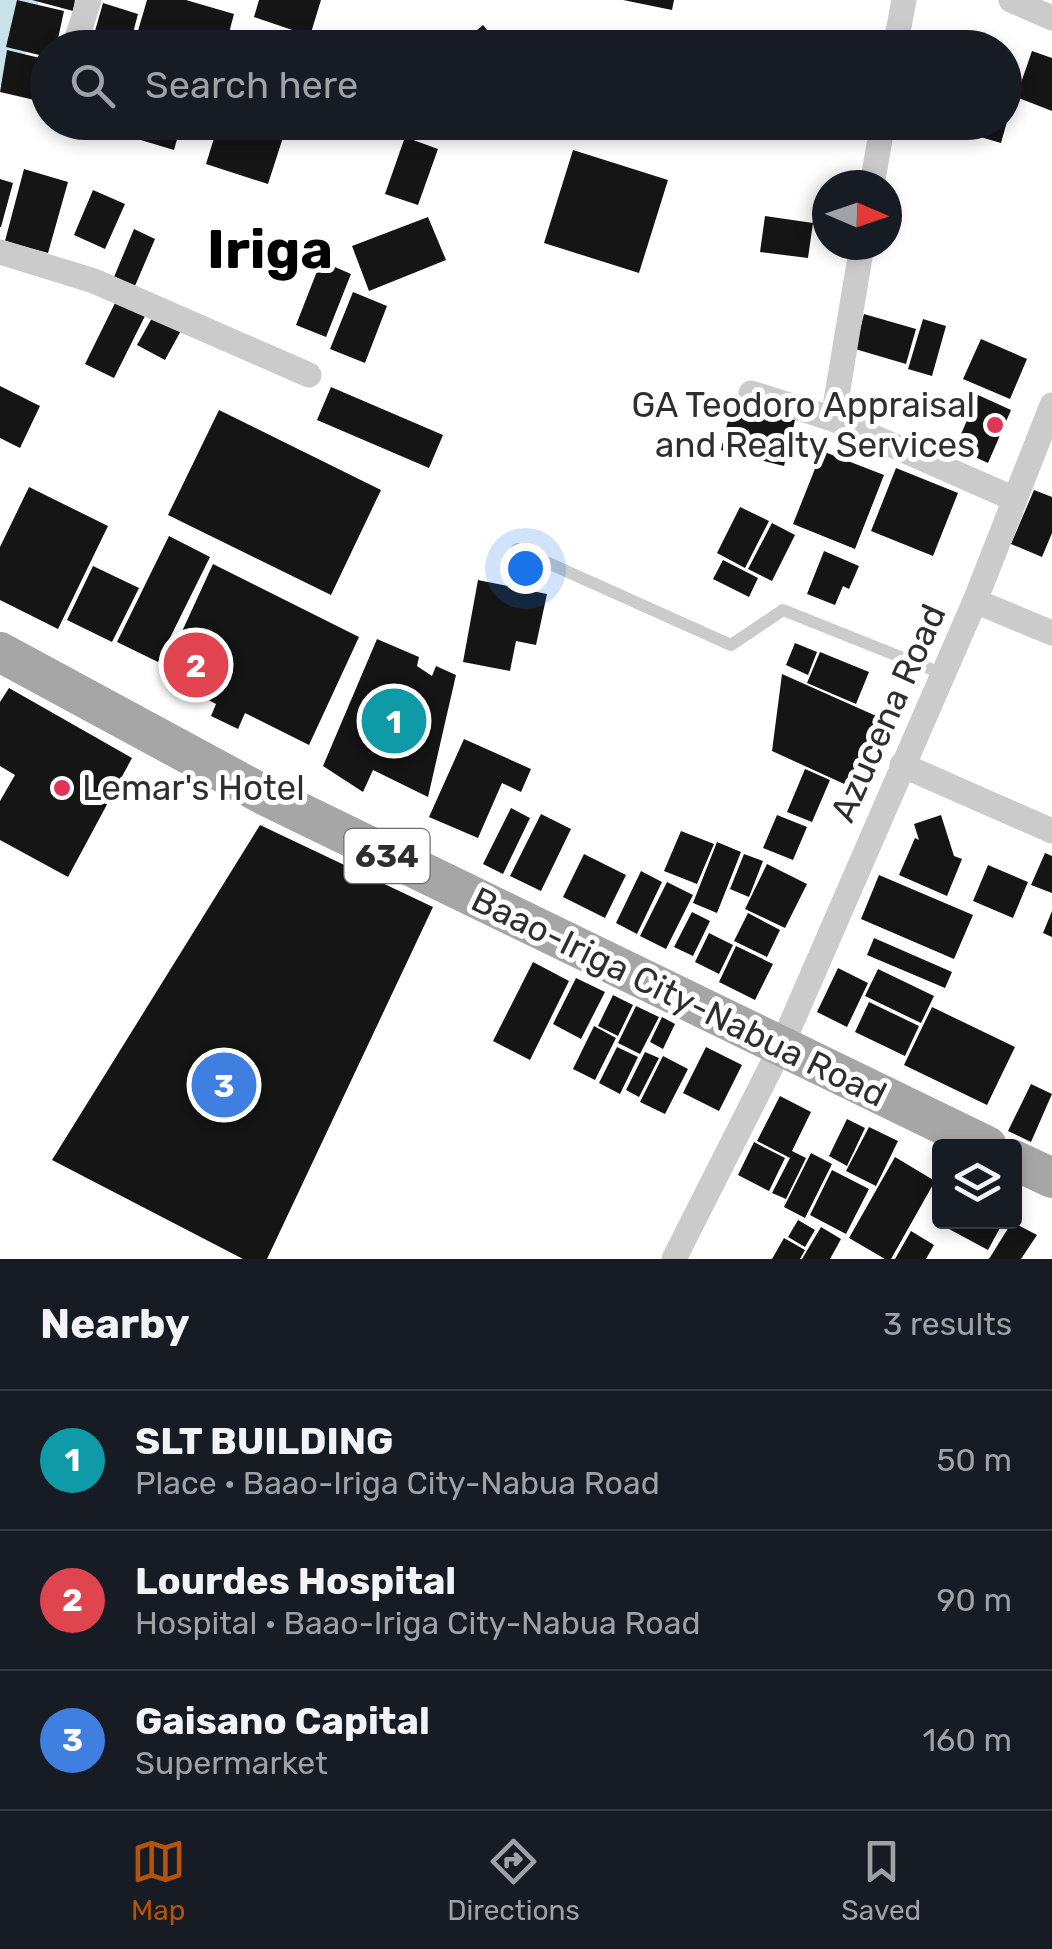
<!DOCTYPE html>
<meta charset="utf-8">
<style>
body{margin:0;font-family:Rubik,sans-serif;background:#20242c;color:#f1f3f6}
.controls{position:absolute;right:30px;bottom:30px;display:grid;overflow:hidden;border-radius:10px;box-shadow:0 5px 15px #0003}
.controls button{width:90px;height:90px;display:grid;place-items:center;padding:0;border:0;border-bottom:2px solid #363941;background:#171b24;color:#f1f3f6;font:50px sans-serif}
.compass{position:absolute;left:812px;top:170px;width:90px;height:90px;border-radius:50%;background:#171b24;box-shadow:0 5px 15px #0003;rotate:92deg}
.you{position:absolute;left:525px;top:568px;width:35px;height:35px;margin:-25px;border:8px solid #fff;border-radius:50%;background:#1a73e8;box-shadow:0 0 0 15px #1a73e833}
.badge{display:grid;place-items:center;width:65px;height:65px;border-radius:50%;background:#b45309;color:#fff;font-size:32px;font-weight:700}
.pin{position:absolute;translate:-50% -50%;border:5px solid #fff;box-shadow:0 2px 10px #0006}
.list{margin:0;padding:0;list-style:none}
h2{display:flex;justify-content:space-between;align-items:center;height:130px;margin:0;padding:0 40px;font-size:42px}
h2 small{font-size:32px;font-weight:400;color:#9ea1a6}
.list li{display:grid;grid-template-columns:65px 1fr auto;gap:30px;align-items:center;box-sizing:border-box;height:140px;padding:0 40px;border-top:2px solid #363941}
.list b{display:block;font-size:38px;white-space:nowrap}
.list p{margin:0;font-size:32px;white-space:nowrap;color:#9ea1a6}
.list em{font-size:32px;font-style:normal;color:#9ea1a6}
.icon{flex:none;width:55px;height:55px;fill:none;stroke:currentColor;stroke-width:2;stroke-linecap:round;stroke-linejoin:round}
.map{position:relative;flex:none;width:1052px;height:1259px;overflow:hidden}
.search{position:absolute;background:#171b24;box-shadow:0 5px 15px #0003;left:30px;right:30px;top:30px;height:110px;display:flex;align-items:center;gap:25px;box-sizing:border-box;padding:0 35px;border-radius:55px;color:#9ea1a6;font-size:38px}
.sheet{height:550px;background:#171b24}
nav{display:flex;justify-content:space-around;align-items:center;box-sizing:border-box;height:140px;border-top:2px solid #363941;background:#171b24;font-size:28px;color:#9ea1a6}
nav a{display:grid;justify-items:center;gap:5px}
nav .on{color:#b45309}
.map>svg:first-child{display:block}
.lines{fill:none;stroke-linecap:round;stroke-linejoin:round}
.river{stroke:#c9e2ea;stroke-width:45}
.building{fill:#151515}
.lane{stroke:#cbcbcb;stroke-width:12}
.street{stroke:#cbcbcb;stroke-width:25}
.primary{stroke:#a6a6a6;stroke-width:40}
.poi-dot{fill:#e03559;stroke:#fff;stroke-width:4}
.labels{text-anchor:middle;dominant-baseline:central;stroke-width:10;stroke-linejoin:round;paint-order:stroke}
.shield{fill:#fff;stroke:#6d6d6d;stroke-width:2.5}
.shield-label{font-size:32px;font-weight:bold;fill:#2e2e2e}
.poi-label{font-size:35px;fill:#2e2e2e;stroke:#fff;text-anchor:end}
.street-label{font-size:35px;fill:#2e2e2e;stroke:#fff}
.town-label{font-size:55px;font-weight:bold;fill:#000;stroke:#fff}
</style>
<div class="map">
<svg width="1052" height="1259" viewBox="0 0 1052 1259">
<rect width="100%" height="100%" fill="#fff"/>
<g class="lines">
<path class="river" d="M0 63 16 0"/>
</g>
<path class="building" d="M17 0 64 11 56 48H48V57L6 47Z
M32 0H75L73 11Z
M147 0H186L234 14 225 48H133Z
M259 0H321L310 36 254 17Z
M623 0H674L672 10Z
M103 3 138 14 129 48 93 38Z
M483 25 502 48H456Z
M7 50 48 60 43 102 0 92Z
M1032 51 1052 58V111L1016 97Z
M1004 98 1013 100 1001 143 946 127 947 122H1004Z
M105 122H135L130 139 103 131Z
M138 122H182L174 150 134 138Z
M219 122H288L268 184 206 164Z
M772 122H845L843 136Z
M891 122H936L935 131Z
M405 137 438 149 418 205 385 194Z
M573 150 668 180 639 273 544 243Z
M24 169 68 182 48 253 5 241Z
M0 179 13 183 1 227H0Z
M93 190 125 204 105 249 74 235Z
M765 216 813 223 808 258 760 252Z
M428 217 446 260 369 291 352 246Z
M134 229 155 239 135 286 114 277Z
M321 261 351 274 326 337 296 325Z
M353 292 387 306 365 363 330 349Z
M116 301 145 316 114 378 85 364Z
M157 309 184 325 165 360 137 345Z
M864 314 916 329 906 364 855 349Z
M923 319 946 326 932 376 908 369Z
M981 339 1027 359 1010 399 963 379Z
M0 386 40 406 20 448 0 438Z
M331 387 443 435 429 468 317 420Z
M978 395 1011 410 988 463 955 448Z
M732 404 795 420 784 466 721 450Z
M219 410 381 490 331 595 168 515Z
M822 451 884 475 855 549 793 524Z
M896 468 958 493 933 556 871 531Z
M29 487 108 526 58 629 0 600V547Z
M1034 490 1052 497V533L1042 557 1011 544Z
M740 507 769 521 745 568 717 553Z
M772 523 795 535 772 581 748 569Z
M169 536 210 557 158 662 117 642Z
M824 551 859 566 849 589 843 586 835 605 807 594Z
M723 560 758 578 749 597 713 579Z
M213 564 359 637 309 745 245 713 238 729 211 716 216 704 162 675Z
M93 566 139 588 112 642 67 620Z
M478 580 547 594 536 645 516 641 510 671 463 662Z
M377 639 419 657 417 666 432 676 436 666 456 675 428 797 373 770 363 792 323 766Z
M795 643 817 652 808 675 786 665Z
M820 652 869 672 856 704 807 683Z
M782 674 883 719 853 788 772 751Z
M9 688 132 758 68 877 0 840V801L15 775 0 766V702Z
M464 739 531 769 521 792 502 783 478 838 429 817Z
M805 769 830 780 812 822 787 812Z
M511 808 530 818 503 874 483 864Z
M541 814 571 829 541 891 510 876Z
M777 815 807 827 793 860 763 848Z
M941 815 954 856 962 859 947 896 899 875 915 838 919 840 914 824Z
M260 825 433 907 267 1259H243L52 1160Z
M681 831 714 844 697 884 664 871Z
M717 842 741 852 717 913 693 903Z
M1045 853 1052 856V893L1031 885Z
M584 854 626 875 605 918 563 897Z
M744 854 763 861 749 897 730 889Z
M767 864 807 884 785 928 745 909Z
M988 865 1028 882 1013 918 973 901Z
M641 871 662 882 637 934 616 923Z
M879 875 973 915 954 959 861 919Z
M667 882 693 895 666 949 640 936Z
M1052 911V937L1043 933Z
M692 912 710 921 693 956 674 947Z
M748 913 780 930 767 957 734 941Z
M709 933 733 945 719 974 695 962Z
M874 938 952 972 945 988 867 955Z
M736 946 773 964 755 1000 719 982Z
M533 962 569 981 530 1060 493 1041Z
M838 968 868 983 847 1027 817 1012Z
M878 969 934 996 921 1023 865 996Z
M576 978 605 992 581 1039 553 1024Z
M613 995 633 1005 618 1036 598 1026Z
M869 1002 919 1026 905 1056 855 1032Z
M636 1006 659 1017 640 1054 618 1043Z
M932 1007 1015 1047 987 1105 904 1065Z
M662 1017 675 1024 663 1049 650 1042Z
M594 1026 616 1038 595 1080 573 1069Z
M617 1047 638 1057 620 1094 599 1083Z
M706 1047 742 1065 719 1111 683 1093Z
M645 1052 659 1058 639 1097 626 1090Z
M663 1056 688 1069 665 1114 640 1102Z
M1031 1084 1052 1094 1031 1142 1008 1131Z
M780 1096 811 1112 792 1151 806 1158 786 1199 772 1193 790 1158 757 1141Z
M847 1119 865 1128 847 1166 829 1156Z
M869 1127 898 1141 876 1186 846 1171Z
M754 1142 785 1158 769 1191 738 1175Z
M811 1153 832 1164 805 1218 784 1207Z
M895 1157 935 1181 891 1259H885L849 1238Z
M832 1170 869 1189 846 1234 810 1215Z
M798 1220 815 1230 805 1247 788 1237Z
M953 1222H997L1002 1224 988 1250 949 1229Z
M1012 1222 1037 1235 1021 1259H989Z
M821 1227 841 1239 830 1259H802Z
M911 1231 934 1245 926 1259H895Z
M784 1238 805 1250 800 1259H772Z"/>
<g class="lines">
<path class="lane" d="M517 549 731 645 783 610 943 674"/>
<path class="street" d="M1011 0 1052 18
M74 48 89 0
M895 48 904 0
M872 185 883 122
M0 252 94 281 309 375
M751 393 833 419 1012 498
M833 419 862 245
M975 601 1052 633
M902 765 1052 831
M674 1259 781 1047 975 601 1052 405"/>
<path class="primary" d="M0 652 264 795 987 1146
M1014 1160 1052 1178"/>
</g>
<g class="poi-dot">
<circle cx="995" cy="425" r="10"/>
<circle cx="62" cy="788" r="10"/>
</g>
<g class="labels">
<rect class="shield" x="344.5" y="829" width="85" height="54" rx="8"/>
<g class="shield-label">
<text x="387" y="856">634</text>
</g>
<g class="poi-label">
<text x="975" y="405">GA Teodoro Appraisal<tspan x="975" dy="40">and Realty Services</tspan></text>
<text x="82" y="788" text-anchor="start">Lemar's Hotel</text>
</g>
<g class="street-label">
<text transform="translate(888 713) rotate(-66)">Azucena Road</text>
<text transform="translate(679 997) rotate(26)">Baao-Iriga City-Nabua Road</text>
</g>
<g class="town-label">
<text x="270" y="249">Iriga</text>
</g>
</g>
</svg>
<div class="controls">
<button><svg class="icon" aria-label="layers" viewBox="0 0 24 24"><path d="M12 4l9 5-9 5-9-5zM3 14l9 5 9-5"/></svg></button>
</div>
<svg class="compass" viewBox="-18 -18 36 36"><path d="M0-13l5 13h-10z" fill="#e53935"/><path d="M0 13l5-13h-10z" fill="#9ea1a6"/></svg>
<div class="you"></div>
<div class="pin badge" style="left:394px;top:721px;background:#0f9aa8">1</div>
<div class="pin badge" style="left:196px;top:665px;background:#e0444e">2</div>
<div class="pin badge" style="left:224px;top:1085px;background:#3f7fe0">3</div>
<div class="search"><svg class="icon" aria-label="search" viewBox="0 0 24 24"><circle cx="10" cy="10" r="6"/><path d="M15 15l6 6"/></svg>Search here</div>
</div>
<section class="sheet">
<h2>Nearby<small>3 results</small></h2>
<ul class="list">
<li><span class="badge" style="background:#0f9aa8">1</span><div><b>SLT BUILDING</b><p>Place · Baao-Iriga City-Nabua Road</p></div><em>50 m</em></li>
<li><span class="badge" style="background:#e0444e">2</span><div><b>Lourdes Hospital</b><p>Hospital · Baao-Iriga City-Nabua Road</p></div><em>90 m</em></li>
<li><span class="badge" style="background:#3f7fe0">3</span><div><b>Gaisano Capital</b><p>Supermarket</p></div><em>160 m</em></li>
</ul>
</section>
<nav>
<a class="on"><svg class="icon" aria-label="map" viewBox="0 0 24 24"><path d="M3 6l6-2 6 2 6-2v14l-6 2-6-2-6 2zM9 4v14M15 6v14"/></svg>Map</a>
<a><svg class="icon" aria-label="directions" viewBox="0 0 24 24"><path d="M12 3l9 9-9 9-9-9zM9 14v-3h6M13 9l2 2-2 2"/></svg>Directions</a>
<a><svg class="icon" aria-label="saved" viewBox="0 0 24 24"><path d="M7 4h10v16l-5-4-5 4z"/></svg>Saved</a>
</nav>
